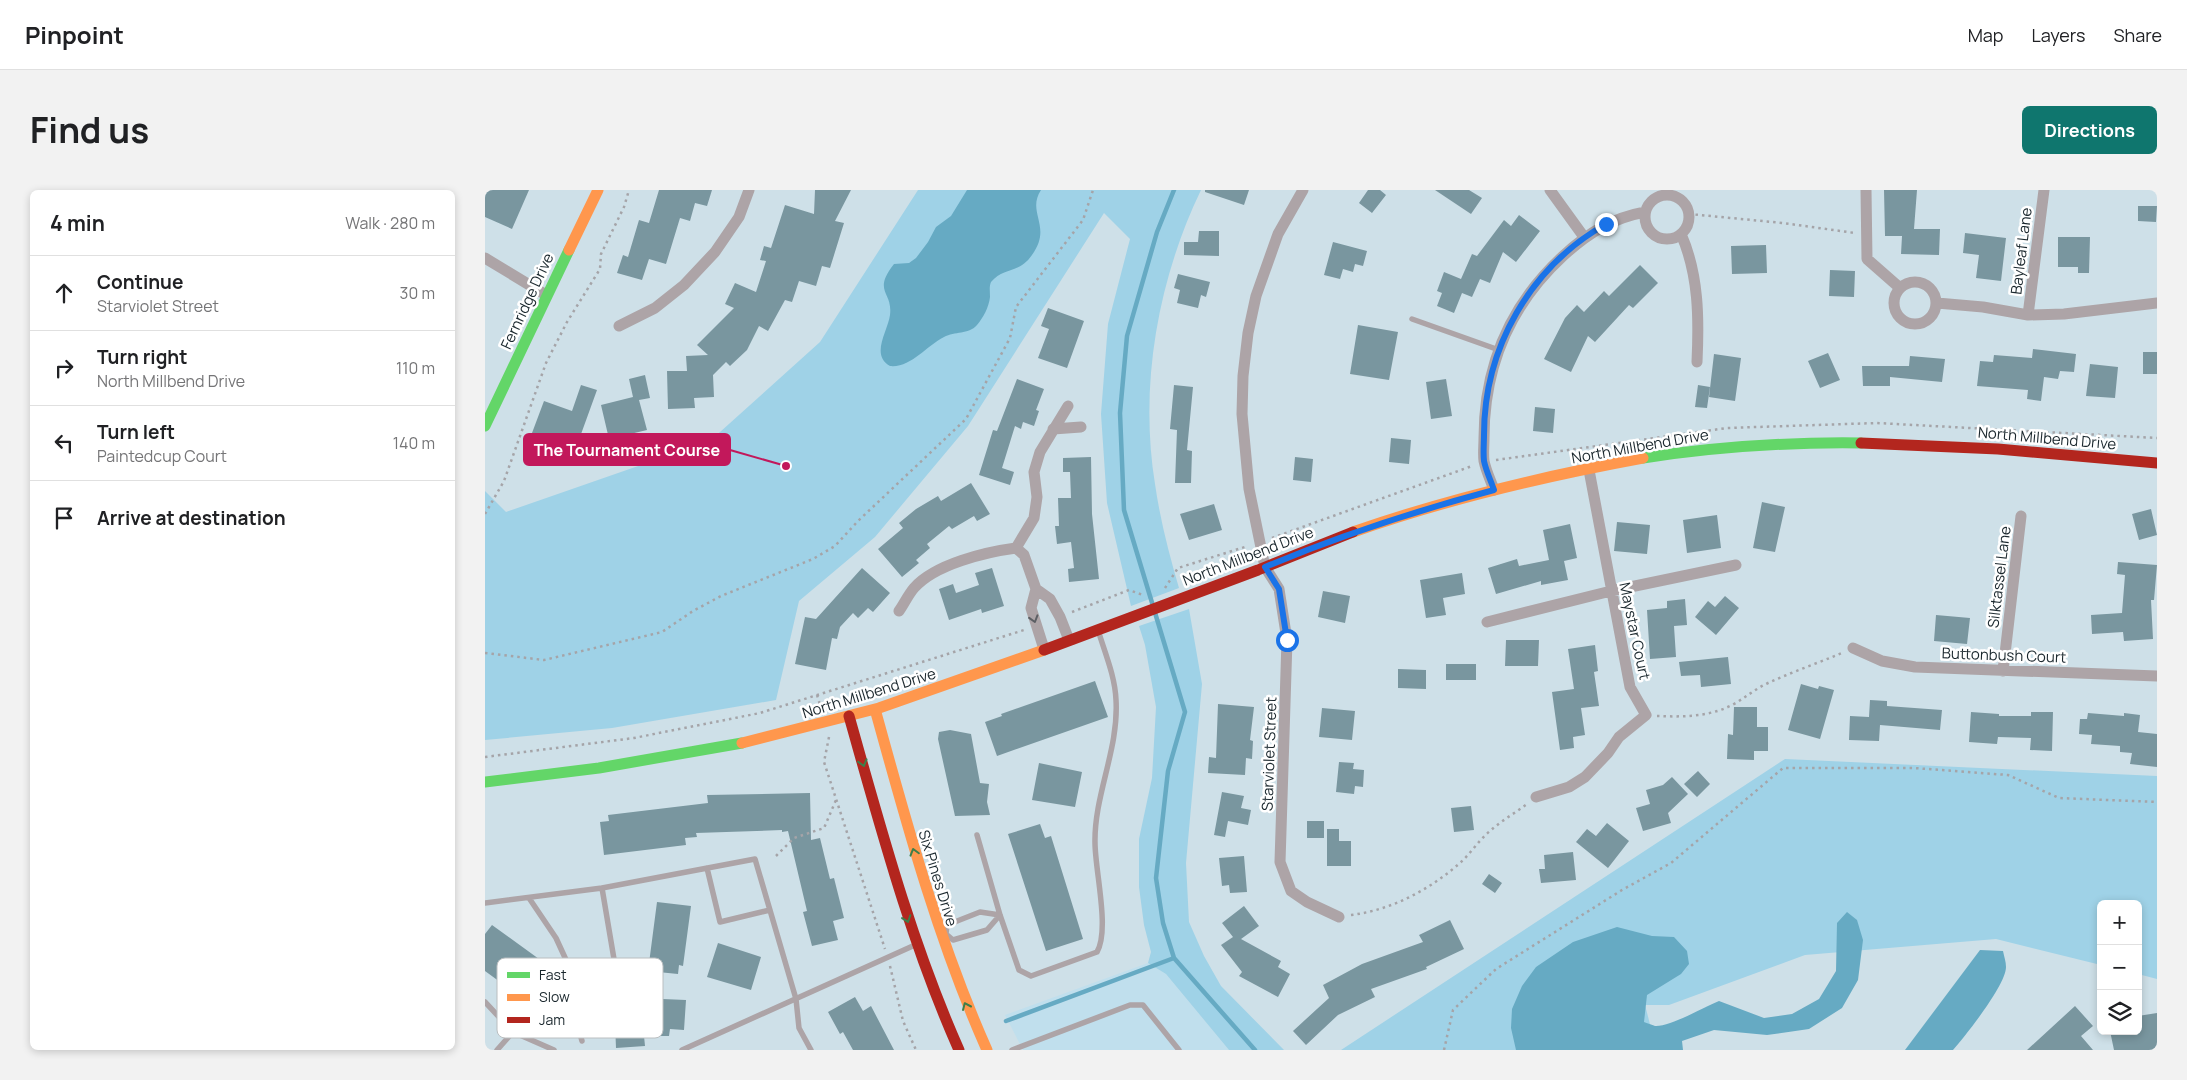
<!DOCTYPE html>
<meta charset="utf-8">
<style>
body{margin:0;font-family:Manrope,sans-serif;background:#f2f2f2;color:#202124}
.controls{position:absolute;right:15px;bottom:15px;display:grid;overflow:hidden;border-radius:8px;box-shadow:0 2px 8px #0003}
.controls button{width:45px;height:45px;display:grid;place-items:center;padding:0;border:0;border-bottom:1px solid #e0e0e0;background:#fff;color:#202124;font:25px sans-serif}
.stop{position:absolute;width:15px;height:15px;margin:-11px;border:4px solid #1a73e8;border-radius:50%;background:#fff}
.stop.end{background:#1a73e8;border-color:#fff;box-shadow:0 1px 5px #0008}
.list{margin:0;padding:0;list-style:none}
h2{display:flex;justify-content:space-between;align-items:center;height:65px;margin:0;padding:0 20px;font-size:21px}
h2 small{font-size:16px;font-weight:400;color:#757577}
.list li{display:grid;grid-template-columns:32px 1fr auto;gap:15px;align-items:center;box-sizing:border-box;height:75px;padding:0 20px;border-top:1px solid #e0e0e0}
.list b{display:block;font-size:19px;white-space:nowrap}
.list p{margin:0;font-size:16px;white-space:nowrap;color:#757577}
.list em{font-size:16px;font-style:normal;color:#757577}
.icon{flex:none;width:28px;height:28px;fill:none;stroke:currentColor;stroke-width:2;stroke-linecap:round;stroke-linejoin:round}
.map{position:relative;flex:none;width:1672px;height:860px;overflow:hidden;border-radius:8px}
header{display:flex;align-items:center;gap:30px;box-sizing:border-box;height:70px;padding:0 25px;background:#fff;border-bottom:1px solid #e0e0e0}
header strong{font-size:24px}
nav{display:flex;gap:28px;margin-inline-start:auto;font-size:18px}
.intro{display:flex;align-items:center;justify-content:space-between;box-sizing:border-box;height:120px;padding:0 30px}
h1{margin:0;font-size:35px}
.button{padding:12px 22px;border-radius:8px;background:#0f766e;color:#fff;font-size:18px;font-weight:700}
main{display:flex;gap:30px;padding:0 30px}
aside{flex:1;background:#fff;border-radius:8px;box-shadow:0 2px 8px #0003}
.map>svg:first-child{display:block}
.built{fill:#c0dfed}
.green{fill:#9fd2e7}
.water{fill:#66aac3}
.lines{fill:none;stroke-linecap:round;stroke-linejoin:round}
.stream{stroke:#66aac3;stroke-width:4.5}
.building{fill:#79969f}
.path{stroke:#a5a4a8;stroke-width:2.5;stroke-dasharray:2.5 4;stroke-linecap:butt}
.lane{stroke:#ada4a7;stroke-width:5.5}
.street{stroke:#ada4a7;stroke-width:11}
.fast{stroke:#63d668;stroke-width:11}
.slow{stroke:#ff974d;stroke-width:11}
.jam{stroke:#b3261e;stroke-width:11}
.oneway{stroke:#5c5f64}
.oneway2{stroke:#3e7e4a}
.route{stroke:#1a73e8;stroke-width:6}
.labels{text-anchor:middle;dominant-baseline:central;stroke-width:5;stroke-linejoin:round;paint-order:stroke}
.street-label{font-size:15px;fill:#1a272d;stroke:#fff}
.key{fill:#fff;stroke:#babec0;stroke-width:1}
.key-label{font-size:14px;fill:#1a272d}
.leader{fill:none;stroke:#c2185b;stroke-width:2}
.callout-dot{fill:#c2185b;stroke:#fff;stroke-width:2}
.callout{fill:#c2185b;stroke:#c2185b;stroke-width:2}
.callout-label{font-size:16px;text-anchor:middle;font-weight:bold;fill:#fff}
</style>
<header>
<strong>Pinpoint</strong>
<nav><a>Map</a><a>Layers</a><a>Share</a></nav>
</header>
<div class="intro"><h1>Find us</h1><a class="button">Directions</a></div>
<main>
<aside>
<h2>4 min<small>Walk · 280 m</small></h2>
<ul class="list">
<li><svg class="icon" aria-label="ahead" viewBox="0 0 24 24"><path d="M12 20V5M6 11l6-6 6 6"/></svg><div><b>Continue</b><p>Starviolet Street</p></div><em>30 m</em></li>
<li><svg class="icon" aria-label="right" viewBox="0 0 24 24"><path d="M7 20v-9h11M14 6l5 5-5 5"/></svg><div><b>Turn right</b><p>North Millbend Drive</p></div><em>110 m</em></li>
<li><svg class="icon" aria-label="left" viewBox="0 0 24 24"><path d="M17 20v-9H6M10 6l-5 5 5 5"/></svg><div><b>Turn left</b><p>Paintedcup Court</p></div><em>140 m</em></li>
<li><svg class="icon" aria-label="arrive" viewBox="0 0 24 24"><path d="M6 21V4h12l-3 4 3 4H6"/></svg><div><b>Arrive at destination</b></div></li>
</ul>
</aside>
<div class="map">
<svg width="1672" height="860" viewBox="0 0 1672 860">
<rect width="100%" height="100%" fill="#cee0e8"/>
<path class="built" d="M663 773 681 784 744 860H538L520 825Z"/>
<path class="green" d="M433 0H716C673 89 654 196 670 294 675 329 684 364 694 398L646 416 622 313 616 224 623 134 645 49 619 23 483 236 390 347 314 411 291 510 127 538 0 550V301L21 322 225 251 335 152Z
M704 419 717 494 701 673 704 732 719 766 736 796 799 860H744L681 784 663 773 666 762 659 735 654 697V649L667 588 671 517 660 455 654 436Z
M1300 569 1672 586V789L1653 784V714H1616V775L1511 749 1320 765 1184 815H1160L1167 842 1187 860H856Z"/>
<path class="water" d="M482 0H556C541 23 568 36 547 65 534 84 519 77 506 92 504 97 505 101 505 107 504 117 498 128 492 135 483 145 470 141 459 147 441 156 426 178 405 176 385 165 403 141 405 125 408 101 387 102 409 74L424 73 431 68 443 52 451 37 466 26Z
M1362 722 1372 730 1378 750 1373 790 1357 818 1324 839 1282 845 1229 840 1197 851 1198 860H1031L1026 838 1027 819 1037 796 1051 777 1088 752 1132 737 1167 746 1189 747 1202 761 1204 774 1196 784 1162 805 1159 832C1162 833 1167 835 1170 836 1185 837 1219 817 1234 811L1279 828 1307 824 1334 809 1351 781 1352 733Z
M1495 760 1518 761C1519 766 1521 772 1521 777 1521 795 1481 845 1468 860H1420Z"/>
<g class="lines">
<path class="stream" d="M689 0 672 42 642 146 635 223 639 320 700 522 683 581 671 688 678 733 689 768 770 860
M521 831 689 768"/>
</g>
<path class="building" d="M0 0H44L27 39 0 27Z
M174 0H227L222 16 210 13 205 31 195 28 181 74 164 69 157 90 132 83 138 65 143 67 154 30 164 33Z
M330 0H366L350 31 359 33 345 78 337 76 331 96 314 91 307 112 300 110 283 141 274 136 262 160 245 176 241 172 228 185 229 207 209 208 210 218 183 219 182 181H202L201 166 223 165 212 155 249 118 240 114 250 93 271 102 281 71 275 70 279 56 286 58 300 15 329 24Z
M720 0H764L759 15 720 2Z
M883 0H895L901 5 887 23 874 13Z
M950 0H984L997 8 986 24Z
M1399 0H1432L1429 39H1455L1454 65 1416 64 1417 46H1400Z
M1653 16H1672L1671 32 1653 31Z
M1034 25 1055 41 1031 72 1018 62 1005 93 995 89 987 107 977 103 969 123 952 116 957 103 952 101 959 82 976 89 987 64 992 66 1019 30 1026 36Z
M714 41H734V66L699 65V52H713Z
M1480 43 1521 48 1516 91 1491 88 1494 65 1478 63Z
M1573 47H1605L1604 83H1593V77H1573Z
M848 52 882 61 878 76 870 74 868 82 858 79 855 89 839 85Z
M1281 55 1282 83 1247 84 1246 56Z
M1155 75 1173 93 1148 118 1144 115 1110 152 1103 146 1086 182 1059 169 1080 128 1092 115 1099 122 1119 101 1124 106Z
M1345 80 1370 81 1369 107 1344 106Z
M693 84 725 92 721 107 716 105 713 118 692 113 695 100 689 98Z
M563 118 599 131 582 178 553 168 564 139 556 136Z
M873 135 913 142 904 190 865 184Z
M1548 159 1591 164 1589 182 1575 181 1573 189 1559 187 1556 211 1542 209 1543 200 1492 196 1495 171 1508 172 1509 165 1547 168Z
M1658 162H1672V184H1658Z
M1343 163 1355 190 1335 198 1323 171Z
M1229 164 1256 168 1250 211 1224 207Z
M1425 166 1460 169 1457 192 1405 187V196H1378L1377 176H1424Z
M1605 174 1633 177 1630 208 1601 206Z
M160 185 165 208 154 210 162 240 124 249 116 215 148 207 144 189Z
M532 189 559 199 551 220 554 221 549 236 538 232 536 239 530 236 517 278 529 282 525 295 494 285 508 240 512 241Z
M961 189 967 226 946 229 941 192Z
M96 195 112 200 87 269 70 264 74 253 47 243 59 211 87 221Z
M689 195 708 197 702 260 707 261 706 293H690L692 240 685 239Z
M1213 195 1225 197 1222 218 1210 217Z
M1050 217 1070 219 1068 243 1048 241Z
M906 248 926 250 924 274 904 272Z
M606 267 607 324 614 389 584 392 583 379 589 378 586 352 572 354 570 336H574L573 308H586L585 282H578V268Z
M810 267 828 269 826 292 808 290Z
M486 293 505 324 492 331 489 326 467 339 464 336 442 354 445 358 431 370 434 373 417 387 393 359 418 338 414 333 431 319 453 306 456 311Z
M1277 312 1300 317 1290 362 1268 358Z
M729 314 737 340 704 350 695 324Z
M1666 319 1672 345 1654 350 1647 324Z
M1232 325 1236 358 1202 363 1198 330Z
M1132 332 1165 335 1162 364 1129 361Z
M1085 334 1092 368 1079 371 1083 390 1056 395V391L1011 404 1003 378 1032 369 1034 376 1064 370 1058 340Z
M1633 372 1672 375 1669 410H1666L1668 449 1639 451 1638 442 1607 444 1606 425 1637 423 1640 385 1632 384Z
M377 378 405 403 388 422 383 418 373 428 368 423 355 437 352 449 347 448 341 480 310 474 320 427 331 429Z
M507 378 519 416 497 423 496 419 464 430 454 399 468 394 471 403 494 395 490 383Z
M977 383 980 404 958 408 961 425 941 428 935 390Z
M838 401 865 406 860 433 833 427Z
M1240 406 1254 418 1231 445 1210 427 1223 411 1230 417Z
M1200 409 1202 435 1189 436 1191 467 1165 469 1162 420 1182 418V411Z
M1451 425 1485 428 1482 454 1449 451Z
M1021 450H1054L1053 476H1020Z
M1110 455 1113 481 1109 482 1114 516 1096 518 1100 545 1088 547 1089 558 1075 560 1067 502 1089 499 1083 459Z
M1243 467 1246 494 1216 497 1215 485 1196 486 1194 472Z
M961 474H991V490H961Z
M913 479 941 480V499L913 498Z
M610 491 623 527 512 566 500 532 517 526 516 524Z
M1316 494 1333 499 1334 496 1349 500 1335 549 1303 540Z
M1385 510 1402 511V516L1457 520 1455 540 1395 535 1394 551 1364 550 1365 526 1384 527Z
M733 514 769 517 765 550 768 551 767 569 761 568 760 585 723 583 724 567 731 568Z
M1249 517H1272V537H1283V561H1269V570L1242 569 1243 544 1248 545Z
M837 518 870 521 867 550 834 547Z
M1486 522 1514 524V526H1546V522H1568L1567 561 1545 560 1546 548 1513 547 1512 554 1484 552Z
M1603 523 1639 526V523L1655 525 1653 542 1672 544V577L1645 574 1647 563 1635 562V556L1606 554 1607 545 1594 544 1595 529H1602Z
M465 540 486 544 495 593 504 594 502 612 505 625 470 626 453 549 454 542Z
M854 572 869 573 868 579 879 580 878 597 870 596 869 604 851 602Z
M554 573 597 582 590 617 547 610Z
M1213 581 1225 594 1212 607 1199 594Z
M1187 587 1203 604 1183 623 1186 633 1158 641 1151 618 1165 614 1161 600 1178 595Z
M737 602 759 606 756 618 766 620 763 635 743 631 740 647 729 645Z
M325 603 326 650 335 648 345 689 349 688 359 728 348 731 353 750 327 756 318 722 322 721 303 641 297 642V640L211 643 212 647 200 648 201 655 119 665 115 632 124 631 123 625 223 613 222 605Z
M986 616 989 640 969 642 966 618Z
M822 631H839V648H822Z
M1122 633 1144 651 1123 678 1091 652 1102 639 1111 646Z
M555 634 560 648 566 646 598 749 561 761 523 644Z
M842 639H854V651H866V676H842Z
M1088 662 1091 690 1056 693 1054 679H1060L1059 665Z
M759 666 762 702 745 703 744 695 737 696 734 668Z
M1004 684 1017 693 1010 703 997 694Z
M172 712 206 716 198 776 194 775 193 784 163 781Z
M759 716 774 736 756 749 796 771 793 777 805 784 793 807 754 786 757 782 736 755 748 747 737 733Z
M965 730 979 759 941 777 942 779 886 799 890 807 853 825 821 855 808 841 844 808 838 795 877 774 938 752 934 745Z
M7 735 54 769 30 803 0 781V744Z
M233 753 276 767 266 800 222 787Z
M152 787 154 808 201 810 199 840 185 839 184 846H159L160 856 131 858 130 833H121L119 800 127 799 126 789Z
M370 807 378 821 386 816 409 860H368L358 842 355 844 343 822Z
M1590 816 1608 836 1596 846 1608 860H1542Z
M1672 823V860H1629L1625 841H1653V826Z"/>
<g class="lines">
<path class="path" d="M1204 24 1298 33 1370 43
M1011 270 1242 238 1392 233 1672 248
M0 324 19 291 61 173 82 132 115 79 116 64 139 17 144 0
M787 348 987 276
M680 398 693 378 763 356
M587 422 644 400 658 405
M0 463 59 470 177 442 208 421 236 406 328 369 350 356 373 331 481 229 525 148 531 117 598 30 608 0
M332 505 336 518
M1172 526C1197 527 1224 527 1247 515 1260 508 1270 499 1283 493 1307 482 1333 473 1357 463
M344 547 339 572 400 759
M0 567 149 548 275 523 539 440
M291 666 309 648 339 638 351 610
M866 725C907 720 946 699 976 672 986 663 994 650 1005 641 1016 631 1030 623 1042 614
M405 776 418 831 431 860
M959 860 968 820 1011 779 1137 700 1186 673 1298 578H1429L1523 585 1574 608 1672 612"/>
<path class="lane" d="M927 129 1014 160
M492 645 515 725 534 780 546 786 612 762C625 740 610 680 610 653 609 605 634 559 631 510 630 486 620 463 613 440
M222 678 235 732 285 720
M0 713 117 698
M495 722 515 725 502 740 468 750 461 744 462 735Z
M88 785 130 775 117 698 270 669 311 809 314 838 326 860
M64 807C86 823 90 823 97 851
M0 812 28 842 79 790 88 785 71 748 44 708
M12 860 28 842 69 860
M197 860 430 755
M527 860 645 815H658L694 860"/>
<path class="street" d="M818 0 793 44 771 106 763 143 758 186 757 224 764 299 780 377 794 399 802 450 795 672 806 701 822 712 854 727
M1065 0 1099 47
M1381 0 1382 69 1415 98
M1160 27a22 22 0 1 1 44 0a22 22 0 1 1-44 0Z
M1196 44C1214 85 1214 129 1212 172
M0 68 61 105
M1409 113a21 21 0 1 1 42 0a21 21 0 1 1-42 0Z
M1452 113 1498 117 1543 125 1579 124 1672 113
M1543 125 1559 0
M134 136 170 118 199 95 230 62 254 27 264 0
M568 239 596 237
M1009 300C1006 291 1001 281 999 271 998 264 999 256 999 248 999 175 1025 115 1078 66 1103 43 1127 28 1160 22
M531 358 549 328 552 307 549 282 555 262 583 216
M551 399 546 418 559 459
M414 421C419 414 423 405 429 398 450 374 501 362 531 358L539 365 551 399 565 409 575 427 584 450
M1002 432 1126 401 1251 375
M1368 458 1397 471 1430 477 1672 486
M1518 481 1536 326
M1051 607 1084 597 1100 587 1123 563 1134 547 1161 525 1145 497 1104 280"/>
<path class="fast" d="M0 236 84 60
M1158 268C1230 257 1303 252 1376 253
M0 592 114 578 257 553"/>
<path class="slow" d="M84 60 113 0
M868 342C962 309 1060 286 1158 268
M390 519C422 635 453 750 502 860
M257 553 394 518 559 460"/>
<path class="jam" d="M1376 253 1513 259 1672 273
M559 460 773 380 868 342
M364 526C396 639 426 752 474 860"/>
</g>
<defs><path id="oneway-chevron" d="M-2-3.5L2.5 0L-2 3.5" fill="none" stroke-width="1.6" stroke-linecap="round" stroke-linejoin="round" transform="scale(1.25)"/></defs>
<use class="oneway" href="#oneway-chevron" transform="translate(549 429) rotate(73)"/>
<g class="oneway2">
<use href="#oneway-chevron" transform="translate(378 573) rotate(74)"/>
<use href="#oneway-chevron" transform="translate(429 662) rotate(-106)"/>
<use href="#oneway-chevron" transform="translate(422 729) rotate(71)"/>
<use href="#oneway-chevron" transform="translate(481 816) rotate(-114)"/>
</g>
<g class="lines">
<path class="route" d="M802 450 794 399 780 377C854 346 930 321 1009 300 1006 291 1001 281 999 271 998 263 999 253 999 245 999 158 1045 77 1121 34"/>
</g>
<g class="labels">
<g class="street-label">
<text transform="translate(1536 61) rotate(-83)">Bayleaf Lane</text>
<text transform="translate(42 111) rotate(-65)">Fernridge Drive</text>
<text transform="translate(1562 248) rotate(5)">North Millbend Drive</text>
<text transform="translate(1155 256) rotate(-10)">North Millbend Drive</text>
<text transform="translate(763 366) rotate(-21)">North Millbend Drive</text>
<text transform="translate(1514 387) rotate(-83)">Silktassel Lane</text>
<text transform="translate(1150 441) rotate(78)">Maystar Court</text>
<text transform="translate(1519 465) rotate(2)">Buttonbush Court</text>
<text transform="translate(384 503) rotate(-17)">North Millbend Drive</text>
<text transform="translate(784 564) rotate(-88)">Starviolet Street</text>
<text transform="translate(453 688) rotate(73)">Six Pines Drive</text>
</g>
</g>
<rect x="12" y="768" width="166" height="80" rx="8" class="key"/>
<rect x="22" y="782" width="23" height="6" fill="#63d668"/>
<rect x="22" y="804" width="23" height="7" fill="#ff974d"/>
<rect x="22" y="827" width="23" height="6" fill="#b3261e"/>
<g class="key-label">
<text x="54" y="790">Fast</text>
<text x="54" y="812">Slow</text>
<text x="54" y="835">Jam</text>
</g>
<path class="leader" d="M301 276L245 260"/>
<circle class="callout-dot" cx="301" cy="276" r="5"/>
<rect class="callout" x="39" y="244" width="206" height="31" rx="5"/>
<g class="callout-label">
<text x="142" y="266">The Tournament Course</text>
</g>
</svg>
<div class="controls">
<button>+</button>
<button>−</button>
<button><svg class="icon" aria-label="layers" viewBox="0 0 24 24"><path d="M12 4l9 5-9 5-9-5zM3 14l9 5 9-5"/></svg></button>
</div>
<div class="stop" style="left:802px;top:450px"></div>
<div class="stop end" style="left:1121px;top:34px"></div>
</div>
</main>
